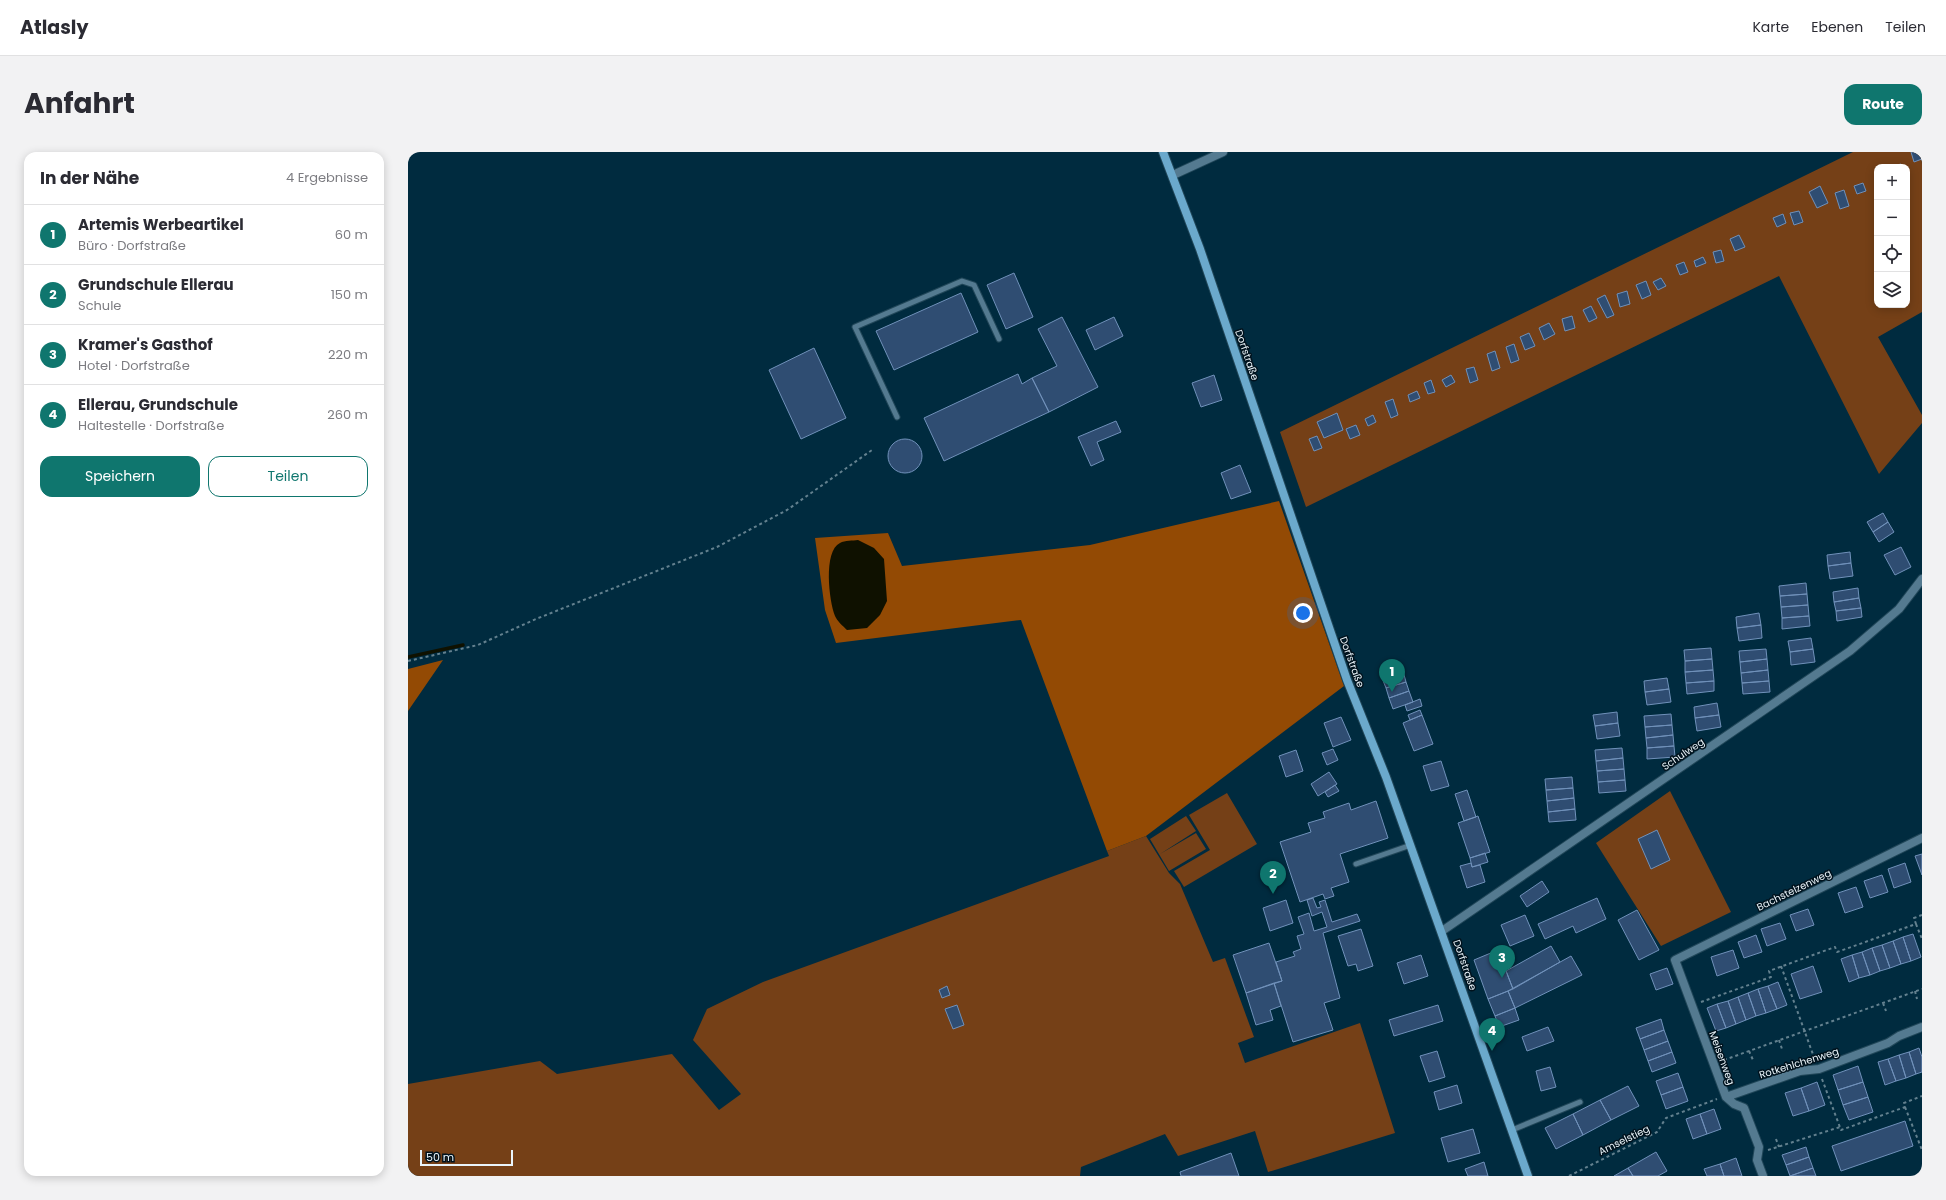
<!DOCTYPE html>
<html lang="de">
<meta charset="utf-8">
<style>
body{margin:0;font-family:Poppins,sans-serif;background:#f2f2f3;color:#2b2b33}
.controls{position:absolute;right:12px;top:12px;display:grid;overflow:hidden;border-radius:8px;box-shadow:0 2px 10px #0003}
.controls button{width:36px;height:36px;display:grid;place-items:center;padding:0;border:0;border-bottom:1px solid #e1e1e2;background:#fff;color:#2b2b33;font:20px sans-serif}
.scale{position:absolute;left:12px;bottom:10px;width:93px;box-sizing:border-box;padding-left:4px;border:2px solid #eaf5fb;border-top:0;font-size:11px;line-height:14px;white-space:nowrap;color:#eaf5fb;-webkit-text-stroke:3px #00121d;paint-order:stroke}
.you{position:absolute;left:895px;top:461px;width:14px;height:14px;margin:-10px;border:3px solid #fff;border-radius:50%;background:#1a73e8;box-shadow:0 0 0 6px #1a73e833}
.badge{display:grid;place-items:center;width:26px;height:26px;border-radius:50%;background:#0f766e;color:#fff;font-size:13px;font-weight:700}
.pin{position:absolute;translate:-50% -33px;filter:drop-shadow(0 1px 2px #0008)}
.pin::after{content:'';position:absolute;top:21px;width:14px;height:12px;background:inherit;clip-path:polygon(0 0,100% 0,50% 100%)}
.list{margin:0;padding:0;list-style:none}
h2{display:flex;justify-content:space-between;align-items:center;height:52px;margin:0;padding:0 16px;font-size:17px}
h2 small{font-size:13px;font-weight:400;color:#7c7c81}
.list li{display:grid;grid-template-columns:26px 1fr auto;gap:12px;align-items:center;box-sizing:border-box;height:60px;padding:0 16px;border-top:1px solid #e1e1e2}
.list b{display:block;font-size:15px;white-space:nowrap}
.list p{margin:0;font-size:13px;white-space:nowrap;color:#7c7c81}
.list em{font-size:13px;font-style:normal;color:#7c7c81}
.actions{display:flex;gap:8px;padding:12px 16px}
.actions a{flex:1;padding:9px 0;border:1px solid #0f766e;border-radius:12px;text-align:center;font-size:14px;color:#0f766e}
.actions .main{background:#0f766e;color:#fff}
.icon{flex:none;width:22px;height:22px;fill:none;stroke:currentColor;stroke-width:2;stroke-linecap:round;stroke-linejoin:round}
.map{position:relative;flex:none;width:1514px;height:1024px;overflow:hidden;border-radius:12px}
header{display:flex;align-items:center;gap:24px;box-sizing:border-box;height:56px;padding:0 20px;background:#fff;border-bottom:1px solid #e1e1e2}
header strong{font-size:19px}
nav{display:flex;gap:22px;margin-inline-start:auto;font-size:14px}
.intro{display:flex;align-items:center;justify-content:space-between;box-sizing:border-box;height:96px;padding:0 24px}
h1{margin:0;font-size:28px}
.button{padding:10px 18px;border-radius:12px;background:#0f766e;color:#fff;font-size:14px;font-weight:700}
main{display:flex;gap:24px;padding:0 24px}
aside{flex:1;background:#fff;border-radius:12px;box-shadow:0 2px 10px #0003}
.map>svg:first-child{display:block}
.green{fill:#754017;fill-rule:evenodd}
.forest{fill:#934a04}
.water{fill:#0f1100}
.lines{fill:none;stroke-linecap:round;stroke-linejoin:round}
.stream{stroke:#0f1100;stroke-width:3.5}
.building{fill:#2f4d72;stroke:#7091ba}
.lane-casing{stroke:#214759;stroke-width:7}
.street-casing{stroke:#214759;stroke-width:10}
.secondary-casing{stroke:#214759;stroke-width:10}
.path{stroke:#63818f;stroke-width:2;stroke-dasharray:3 3;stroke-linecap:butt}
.lane{stroke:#547a90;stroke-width:5}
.street{stroke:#547a90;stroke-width:8}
.secondary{stroke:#6ba9cc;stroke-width:8}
.labels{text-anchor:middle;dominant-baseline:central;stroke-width:3;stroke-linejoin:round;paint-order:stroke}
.street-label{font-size:10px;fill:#eaf5fb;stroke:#00121d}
</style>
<header>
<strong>Atlasly</strong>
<nav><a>Karte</a><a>Ebenen</a><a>Teilen</a></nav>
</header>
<div class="intro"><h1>Anfahrt</h1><a class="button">Route</a></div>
<main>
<aside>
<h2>In der Nähe<small>4 Ergebnisse</small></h2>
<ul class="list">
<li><span class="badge">1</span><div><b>Artemis Werbeartikel</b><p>Büro · Dorfstraße</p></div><em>60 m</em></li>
<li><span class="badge">2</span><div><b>Grundschule Ellerau</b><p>Schule</p></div><em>150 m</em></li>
<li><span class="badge">3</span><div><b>Kramer's Gasthof</b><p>Hotel · Dorfstraße</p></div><em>220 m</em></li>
<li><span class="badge">4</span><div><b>Ellerau, Grundschule</b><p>Haltestelle · Dorfstraße</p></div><em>260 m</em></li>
</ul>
<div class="actions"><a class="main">Speichern</a><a>Teilen</a></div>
</aside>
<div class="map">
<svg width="1514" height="1024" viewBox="0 0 1514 1024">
<rect width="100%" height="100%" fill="#002b3f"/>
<path class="green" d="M1445 0H1514V160L1470 185 1514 263V271L1471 322 1371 124 898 355 872 280ZM1469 15H1499V153H1469Z
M1262 639 1323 760 1253 794 1188 691Z
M819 641 849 692 776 735 766 719 802 698 781 663Z
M778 664 788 679 752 702 788 681 798 697 761 719 742 687Z
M738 684 761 721 772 732 805 810 817 806 846 885 830 891 837 911 952 871 987 981 860 1020 847 979 770 1004 757 982 673 1015 672 1024H0V932L132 909 149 922 264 902 311 958 333 942 285 888 299 857 355 830 701 704 699 699Z"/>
<path class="forest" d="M871 349 936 534 738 684 699 699 613 468 428 491 417 458 407 386 480 381 494 414 682 393Z
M35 508 0 559V517Z"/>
<path class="water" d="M450 388 466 396 476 407 479 449 472 463 459 476 439 478C435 474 429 469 427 464 421 449 415 399 432 391 437 388 445 389 450 388Z"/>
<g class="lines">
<path class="stream" d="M0 505 55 493"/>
</g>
<path class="building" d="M1503 0H1514V7L1506 10Z
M1493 12 1494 15H1486L1485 14Z
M1455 31 1458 39 1449 42 1446 34Z
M1412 34 1420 51 1409 56 1401 40Z
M1436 38 1441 54 1432 57 1427 41Z
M1391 59 1395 70 1386 73 1382 61Z
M1375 62 1378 71 1369 75 1365 66Z
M1331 83 1337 95 1327 99 1322 87Z
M1313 98 1316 109 1308 111 1305 100Z
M1295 105 1298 111 1288 115 1286 109Z
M1276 110 1280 120 1272 123 1268 113Z
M606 121 625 165 598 177 579 133Z
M1253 126 1258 134 1250 138 1245 130Z
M1238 129 1243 143 1234 147 1228 133Z
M1219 139 1222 152 1212 155 1209 142Z
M553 141 570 180 486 218 468 179Z
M1197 143 1206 163 1199 166 1189 147Z
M1183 154 1189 166 1181 170 1175 158Z
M1164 164 1167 176 1157 179 1154 167Z
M654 165 690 235 641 260 624 226 649 214 630 177Z
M706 165 715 184 687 198 678 178Z
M1141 171 1147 182 1136 188 1131 176Z
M1121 181 1127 194 1117 198 1112 185Z
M1106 192 1111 208 1103 211 1098 195Z
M406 196 438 266 393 287 361 218Z
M1087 199 1092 216 1084 219 1079 202Z
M1066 215 1070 228 1062 231 1058 217Z
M610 222 614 232 624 226 641 260 536 309 516 266Z
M806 223 814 248 793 255 784 231Z
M1043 223 1047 230 1038 235 1034 228Z
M1023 228 1027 240 1020 242 1016 231Z
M1009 239 1012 246 1002 250 1000 243Z
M985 247 990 263 983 266 977 250Z
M929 261 935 278 916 286 909 270Z
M965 263 968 270 960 274 957 267Z
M708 269 713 280 689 290 696 308 683 314 670 285Z
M948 273 952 283 942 287 938 277Z
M909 284 914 296 906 299 901 287Z
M480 304a17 17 0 1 1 34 0a17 17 0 1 1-34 0Z
M832 313 843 340 823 347 813 321Z
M1475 361 1480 370 1465 380 1459 370Z
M1480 370 1486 380 1471 390 1465 380Z
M1493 395 1503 415 1487 423 1476 403Z
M1442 400 1443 411 1420 414 1419 403Z
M1443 411 1445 424 1422 427 1420 414Z
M1398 431 1399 442 1372 444 1371 434Z
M1450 436 1451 446 1426 450 1425 440Z
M1399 442 1400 453 1373 455 1372 444Z
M1451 446 1453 456 1428 459 1426 450Z
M1400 453 1401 464 1374 466 1373 455Z
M1453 456 1454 465 1429 469 1428 459Z
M1351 461 1353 473 1329 476 1328 465Z
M1401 464 1402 474 1374 477V466Z
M1353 473 1354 486 1331 489 1329 476Z
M1403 486 1405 497 1382 500 1380 489Z
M1303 496 1304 507 1277 509 1276 498Z
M1358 497 1359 507 1332 510 1331 499Z
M1405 497 1407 510 1383 513 1382 500Z
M1304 507 1305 518 1277 520V509Z
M1359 507 1360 518 1333 521 1332 510Z
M1305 518 1306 529 1278 531 1277 520Z
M1360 518 1361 529 1334 531 1333 521Z
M995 519 998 530 978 536 974 526Z
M1259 526 1261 537 1237 540 1236 529Z
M1306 529V539L1279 542 1278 531Z
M1361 529 1362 540 1335 542 1334 531Z
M998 530 1001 539 981 546 978 536Z
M1261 537 1263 550 1239 553 1237 540Z
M1001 539 1005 550 985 557 981 546Z
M1012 547 1014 554 999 559 997 553Z
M1309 551 1311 563 1287 566 1286 555Z
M1012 558 1014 563 1002 568 1000 563Z
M1209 560 1210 571 1187 574 1185 563Z
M1263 562 1264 573 1237 575 1236 564Z
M1014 563 1025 592 1006 599 995 571Z
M1311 563 1313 575 1289 579 1287 566Z
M933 565 943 588 925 595 916 571Z
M1210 571 1212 584 1189 587 1187 574Z
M1264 573 1265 583 1238 586 1237 575Z
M1265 583 1266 594 1239 596 1238 586Z
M1266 594 1267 605 1239 607V596Z
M1214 596 1215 606 1188 609 1187 598Z
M925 597 930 608 919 613 914 601Z
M888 598 895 619 878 625 871 604Z
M1215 606 1216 617 1189 619 1188 609Z
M1033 609 1041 634 1023 639 1015 614Z
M1216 617 1217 628 1190 630 1189 619Z
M921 620 929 632 910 644 903 632Z
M1164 625 1165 636 1138 638 1137 627Z
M1217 628 1218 639 1191 641 1190 630Z
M927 633 931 639 920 645 917 640Z
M1165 636 1166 646 1139 649 1138 638Z
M1059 638 1068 665 1056 669 1047 642Z
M1166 646 1167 657 1140 660 1139 649Z
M968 649 980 686 932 702 941 730 923 736 926 744 917 747 915 742 892 750 872 690 903 680 900 671 917 666 915 660 941 651 943 658Z
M1167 657 1168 668 1141 670 1140 660Z
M1070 664 1082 700 1062 706 1050 671Z
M1249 678 1262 708 1243 717 1230 687Z
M1077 701 1080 710 1064 715 1062 706Z
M1514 702V723L1507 704Z
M1063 711 1064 715 1072 713 1077 730 1059 736 1052 714Z
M1497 711 1503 730 1486 736 1480 717Z
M1474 723 1480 740 1462 746 1456 729Z
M1134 729 1141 740 1119 755 1112 744Z
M1448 735 1455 755 1437 761 1430 741Z
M905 746 909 756 913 755 911 750 917 748 924 770 949 762 952 769 915 781 932 846 916 851 925 878 885 890 866 831 874 829 868 810 887 804 885 800 893 797 889 784 896 782 890 765 901 761 906 779 919 775 914 760 904 764 899 748Z
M1189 746 1198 767 1168 781 1165 774 1137 787 1130 772Z
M878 748 885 771 862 779 855 756Z
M1400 757 1406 773 1388 779 1382 763Z
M1229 758 1251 798 1231 808 1210 768Z
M1117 763 1126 784 1102 794 1093 773Z
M1372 771 1378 787 1359 794 1353 777Z
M953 777 965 814 950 819 948 812 940 814 930 784Z
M1505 782 1513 805 1503 809 1495 785Z
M1348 783 1354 800 1336 806 1330 790Z
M1495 785 1503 809 1493 812 1485 789Z
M1485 789 1493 812 1482 816 1474 793Z
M861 791 874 829 838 841 825 803Z
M1474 793 1482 816 1472 819 1464 796Z
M1143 794 1152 810 1105 837 1098 819Z
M1464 796 1472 819 1462 823 1454 800Z
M1090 798 1105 837 1080 847 1066 808Z
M1325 798 1331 816 1309 824 1303 805Z
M1454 800 1462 823 1451 826 1444 803Z
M1013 803 1020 824 996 832 989 811Z
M1444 803 1451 826 1441 830 1433 807Z
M1163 804 1174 823 1107 856 1100 839Z
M1405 814 1414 840 1392 847 1383 822Z
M1259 816 1265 832 1248 838 1242 822Z
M1370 830 1379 853 1369 857 1360 834Z
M866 831 873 854 862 858 865 868 848 873 838 841Z
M539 834 542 843 534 846 531 838Z
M1360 834 1369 857 1358 861 1350 837Z
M1350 837 1358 861 1348 864 1340 841Z
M1100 839 1107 856 1087 864 1080 847Z
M1340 841 1348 864 1338 868 1330 845Z
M1330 845 1338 868 1328 872 1320 849Z
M1320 849 1328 872 1318 876 1309 852Z
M1309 852 1318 876 1308 879 1299 856Z
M549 853 556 873 545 877 537 857Z
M1030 853 1035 869 986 884 981 868Z
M1107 856 1111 868 1091 875 1087 864Z
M1253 867 1256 878 1232 887 1228 876Z
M1140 875 1146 889 1119 899 1114 885Z
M1256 878 1260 889 1236 898 1232 887Z
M1260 889 1264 900 1240 909 1236 898Z
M1511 896 1514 905V920L1508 922 1501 900Z
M1029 899 1037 925 1021 930 1012 904Z
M1264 900 1268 911 1244 920 1240 909Z
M1501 900 1508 922 1498 926 1491 903Z
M1491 903 1498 926 1488 929 1480 907Z
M1480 907 1488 929 1477 933 1470 910Z
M1450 914 1455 930 1430 938 1425 923Z
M1142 915 1148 935 1133 939 1128 919Z
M1270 921 1275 935 1253 943 1248 929Z
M1409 930 1417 953 1401 959 1393 936Z
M1455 930 1460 945 1435 953 1430 938Z
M1049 933 1054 951 1031 958 1026 940Z
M1220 934 1231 954 1203 968 1192 948Z
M1275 935 1280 949 1258 957 1253 943Z
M1393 936 1401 959 1385 964 1377 941Z
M1460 945 1465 960 1441 968 1435 953Z
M1192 948 1203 968 1175 983 1165 962Z
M1306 957 1313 977 1299 982 1292 962Z
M1165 962 1175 983 1148 997 1137 976Z
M1292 962 1299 982 1285 987 1278 967Z
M1497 969 1505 994 1433 1019 1424 994Z
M1065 977 1072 1001 1040 1010 1033 986Z
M1398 995 1401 1005 1378 1013 1374 1003Z
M1248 1000 1259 1019 1250 1024H1225L1220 1016Z
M823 1001 831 1024H773L772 1020Z
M1401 1005 1405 1016 1382 1024 1378 1013Z
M1328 1006 1334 1024H1316L1312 1012Z
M1076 1010 1080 1024H1060L1057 1017Z
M1312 1012 1316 1024H1299L1296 1017Z
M1220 1016 1225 1024H1206Z
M1405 1016 1408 1024H1382Z"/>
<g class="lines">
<defs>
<path id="lane" d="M489 265 447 175 554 129 566 133 591 187
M948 712 1003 693
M1104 978 1172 950"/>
<path id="street" d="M765 23 815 0
M1034 779 1442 499 1491 457 1514 427
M1318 945 1392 919 1411 917 1480 891 1491 884 1514 875
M1355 1024 1349 1008 1351 995 1336 956 1326 952 1318 945 1267 808 1514 686"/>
<path id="secondary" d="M755 0 792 97 939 528 978 625 1120 1024"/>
</defs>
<use href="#lane" class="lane-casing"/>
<use href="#street" class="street-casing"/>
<use href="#secondary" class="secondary-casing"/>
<path class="path" d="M0 509 70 493 128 467 309 395 379 358 464 298
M1508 772 1514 787
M1373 814 1407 908
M1507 839 1509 847
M1293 850 1363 825 1361 819 1427 795 1429 800 1508 772 1506 766 1514 763
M1475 851 1478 859
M1371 888 1374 897
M1341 899 1345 908
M1316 908 1514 837
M1414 927 1433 978 1497 955 1496 951 1514 944
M1497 955 1514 998
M1368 987 1371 995
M1360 998 1432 975
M1161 1024 1249 980 1258 966 1309 947"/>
<use href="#lane" class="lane"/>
<use href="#street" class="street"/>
<use href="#secondary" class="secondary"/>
</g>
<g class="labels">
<g class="street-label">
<text transform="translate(839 203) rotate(71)">Dorfstraße</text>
<text transform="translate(944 510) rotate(70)">Dorfstraße</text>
<text transform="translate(1275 602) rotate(-34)">Schulweg</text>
<text transform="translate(1386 738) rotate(-26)">Bachstelzenweg</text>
<text transform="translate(1057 813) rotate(71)">Dorfstraße</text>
<text transform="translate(1314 906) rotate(70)">Meisenweg</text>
<text transform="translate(1391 911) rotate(-17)">Rotkehlchenweg</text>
<text transform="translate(1216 988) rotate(-26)">Amselstieg</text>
</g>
</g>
</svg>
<div class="controls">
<button>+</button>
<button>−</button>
<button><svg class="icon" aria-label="locate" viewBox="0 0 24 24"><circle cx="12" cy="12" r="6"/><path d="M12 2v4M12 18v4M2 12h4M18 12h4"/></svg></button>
<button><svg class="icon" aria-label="layers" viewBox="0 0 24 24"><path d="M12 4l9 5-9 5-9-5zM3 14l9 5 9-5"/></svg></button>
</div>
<div class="scale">50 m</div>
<div class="you"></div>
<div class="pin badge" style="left:984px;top:540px">1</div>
<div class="pin badge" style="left:865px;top:742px">2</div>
<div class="pin badge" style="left:1094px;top:826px">3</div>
<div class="pin badge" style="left:1084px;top:899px">4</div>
</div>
</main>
